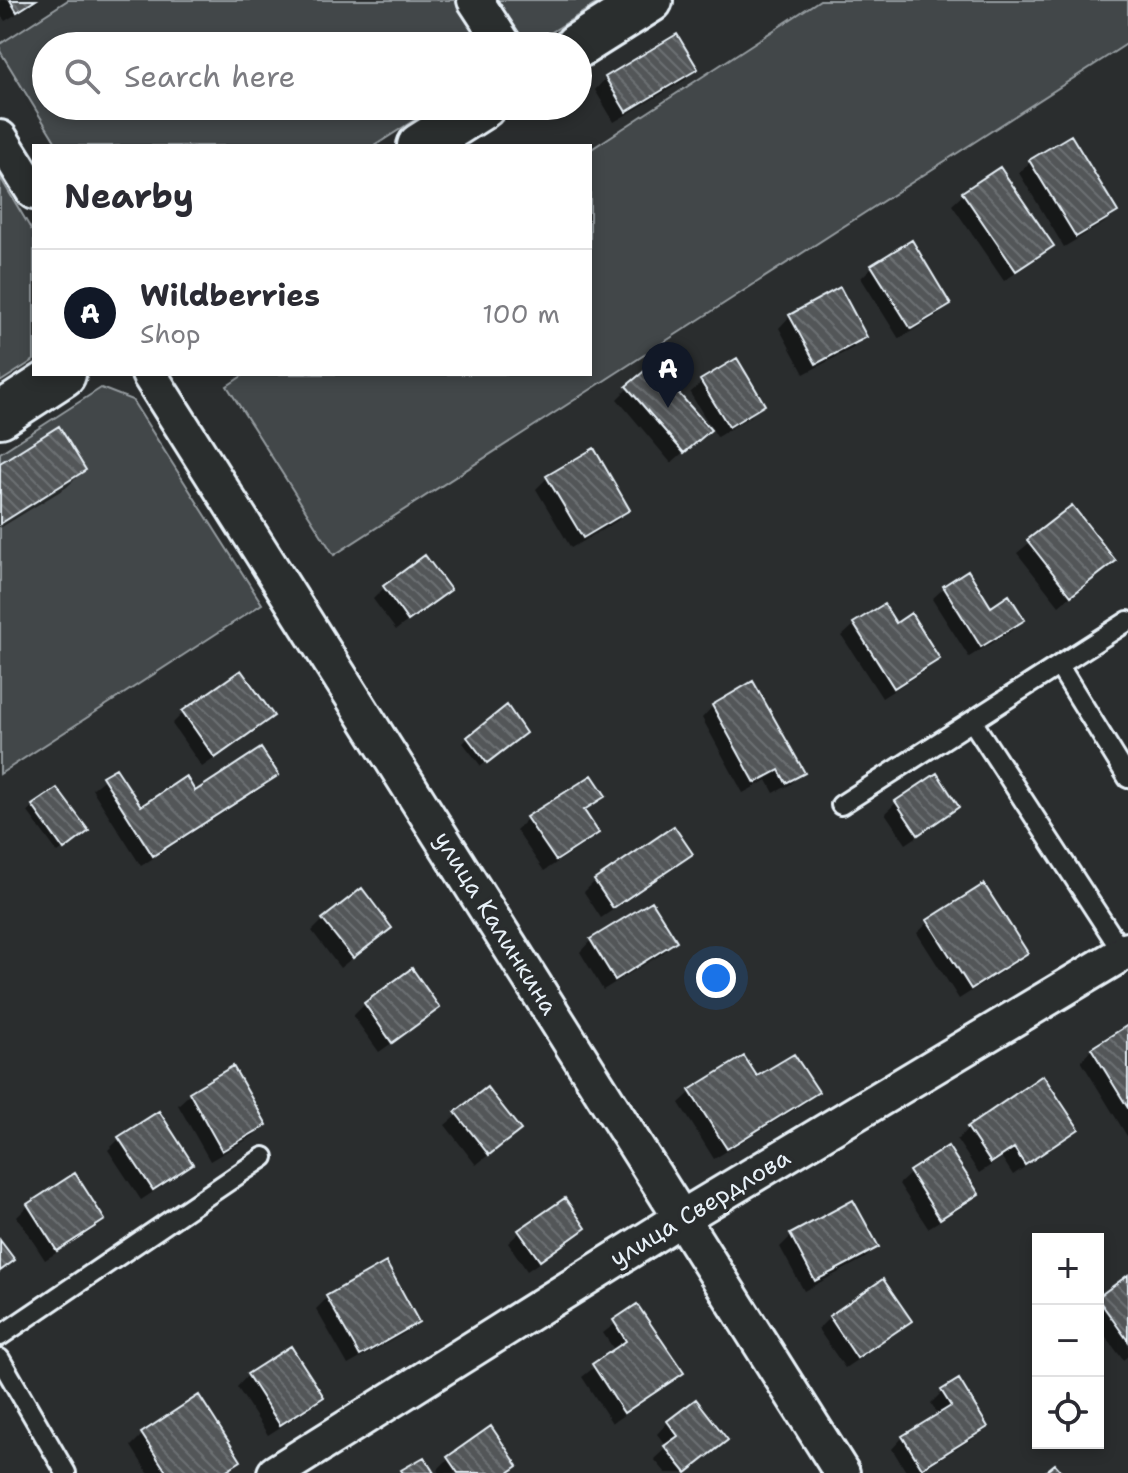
<!DOCTYPE html>
<meta charset="utf-8">
<style>
body{margin:0;font-family:"Shantell Sans",sans-serif;background:#f2f2f3;color:#2b2b33}
.controls{position:absolute;right:24px;bottom:24px;display:grid;overflow:hidden;border-radius:0px;box-shadow:0 4px 12px #0003}
.controls button{width:72px;height:72px;display:grid;place-items:center;padding:0;border:0;border-bottom:2px solid #e1e1e2;background:#fff;color:#2b2b33;font:40px sans-serif}
.you{position:absolute;left:716px;top:978px;width:28px;height:28px;margin:-20px;border:6px solid #fff;border-radius:50%;background:#1a73e8;box-shadow:0 0 0 12px #1a73e833}
.badge{display:grid;place-items:center;width:52px;height:52px;border-radius:50%;background:#111827;color:#fff;font-size:26px;font-weight:700}
.pin{position:absolute;translate:-50% -66px;filter:drop-shadow(0 2px 4px #0008)}
.pin::after{content:'';position:absolute;top:42px;width:28px;height:24px;background:inherit;clip-path:polygon(0 0,100% 0,50% 100%)}
.list{margin:0;padding:0;list-style:none}
h2{display:flex;justify-content:space-between;align-items:center;height:104px;margin:0;padding:0 32px;font-size:34px}
h2 small{font-size:26px;font-weight:400;color:#7c7c81}
.list li{display:grid;grid-template-columns:52px 1fr auto;gap:24px;align-items:center;box-sizing:border-box;height:128px;padding:0 32px;border-top:2px solid #e1e1e2}
.list b{display:block;font-size:30px;white-space:nowrap}
.list p{margin:0;font-size:26px;white-space:nowrap;color:#7c7c81}
.list em{font-size:26px;font-style:normal;color:#7c7c81}
.icon{flex:none;width:44px;height:44px;fill:none;stroke:currentColor;stroke-width:2;stroke-linecap:round;stroke-linejoin:round}
.map{position:relative;flex:none;width:1128px;height:1473px;overflow:hidden}
.search{position:absolute;background:#fff;box-shadow:0 4px 12px #0003;left:32px;top:32px;width:560px;height:88px;display:flex;align-items:center;gap:20px;box-sizing:border-box;padding:0 28px;border-radius:44px;color:#7c7c81;font-size:30px}
.panel{position:absolute;background:#fff;box-shadow:0 4px 12px #0003;left:32px;top:144px;width:560px;height:232px;border-radius:0px}
.map>svg:first-child{display:block}
.green{fill:#424648;stroke:#959ca0;stroke-width:2}
.shadow{fill:#0007}
.building{fill:url(#building-back-hatch);stroke:#e8f1f8;stroke-width:2}
.lines{fill:none;stroke-linecap:round;stroke-linejoin:round}
.lane-casing{stroke:#e8f1f8;stroke-width:24}
.street-casing{stroke:#e8f1f8;stroke-width:40}
.primary-casing{stroke:#e8f1f8;stroke-width:50}
.lane{stroke:#2a2d2e;stroke-width:18}
.street{stroke:#2a2d2e;stroke-width:34}
.primary{stroke:#2a2d2e;stroke-width:44}
.labels{text-anchor:middle;dominant-baseline:central;stroke-width:7;stroke-linejoin:round;paint-order:stroke}
.street-label{font-size:24px;fill:#e8f1f8;stroke:#2a2d2e}
</style>
<div class="map">
<svg width="1128" height="1473" viewBox="0 0 1128 1473">
<defs>
<pattern id="building-back-hatch" width="6" height="6" patternUnits="userSpaceOnUse" patternTransform="scale(2)"><rect width="6" height="6" fill="#535759"/><path d="M-1 5l2 2M0 0l6 6M5-1l2 2" fill="none" stroke="#6c7072"/></pattern>
</defs>
<rect width="100%" height="100%" fill="#2a2d2e"/>
<filter id="ink" filterUnits="userSpaceOnUse"><feTurbulence type="fractalNoise" baseFrequency=".0125" numOctaves="2"/><feDisplacementMap in="SourceGraphic" scale="16" xChannelSelector="R" yChannelSelector="G"/><feConvolveMatrix kernelMatrix="1 2 1 2 8 2 1 2 1" color-interpolation-filters="sRGB"/></filter>
<g filter="url(#ink)">
<path class="green" d="M68 0H602L530 46H46V106H436L374 146H58L0 51V44Z
M820 0H1128V43L334 555 227 386 245 374H590V150Z
M0 177 34 234V360L0 382Z
M101 388 132 400 262 604 0 774V453Z"/>
<path class="shadow" d="M0 0H40L5 21 0 14Z
M696 69 685 80 614 122 595 90 606 78Z
M1030 162 1115 212 1104 223 1064 247 1019 173Z
M964 194 1051 245 1040 257 1004 281 952 205Z
M873 266 949 305 937 316 899 339 861 278Z
M790 316 865 337 853 348 804 374 779 328Z
M702 382 763 404 751 416 717 437 690 393Z
M628 388 696 441 671 463 617 399Z
M0 466 84 470 67 487 0 528Z
M547 478 628 509 617 521 571 548 536 489Z
M1072 508 1113 561 1059 606 1017 553Z
M967 573 991 610 1022 620 1011 631 969 657 932 599 944 588Z
M384 588 448 590 396 630 373 599Z
M884 606 896 625 937 659 926 670 882 698 842 636 854 625Z
M241 672 271 716 260 727 202 767 172 724 183 713Z
M713 706 802 772 791 784 774 793 767 780 743 793 702 718Z
M468 738H519L481 766 463 743Z
M115 771 140 809 276 775 265 786 141 866 92 789Z
M603 796 583 813 596 833 585 844 544 871 516 830 528 818Z
M897 802 956 807 945 818 906 844 885 813Z
M33 807 81 836 58 853 28 812Z
M690 854 679 865 601 918 584 892 595 881Z
M323 920 390 928 340 968 312 931Z
M929 922 1025 953 1014 964 959 999 917 933Z
M591 940 675 941 663 953 603 990 580 952Z
M412 971 438 1008 426 1019 379 1052 353 1016 365 1004Z
M1128 1028V1135L1127 1136 1081 1061 1092 1049Z
M232 1069 264 1125 253 1136 210 1161 178 1105 190 1094Z
M757 1079 816 1092 805 1103 714 1159 679 1103 691 1092Z
M487 1090 519 1130 476 1165 445 1125Z
M968 1128H1077L1065 1140 1013 1175 1002 1158 979 1173 957 1140Z
M119 1139 191 1164 179 1175 141 1200 108 1150Z
M911 1173 976 1194 965 1205 928 1228 899 1184Z
M852 1202 876 1247 865 1258 804 1291 780 1247 791 1236Z
M29 1205 103 1220 91 1231 45 1260 17 1217Z
M584 1228 572 1240 527 1271 508 1243 520 1232Z
M1128 1277V1356L1123 1360 1098 1326V1299Z
M883 1281 909 1321 898 1332 845 1368 818 1329 830 1317Z
M327 1298 417 1321 405 1333 348 1365 316 1309Z
M637 1307 681 1373 670 1384 612 1423 582 1377 615 1351 603 1333Z
M248 1375 322 1396 310 1408 268 1435 237 1387Z
M942 1392 986 1426 974 1438 917 1473H907L892 1449 903 1437 939 1416 931 1403Z
M668 1422 714 1451 686 1473H666L654 1459 667 1447 657 1434Z
M142 1435 238 1460 225 1473H148L131 1446Z
M448 1459 516 1466 508 1473H439L437 1470Z"/>
<path class="building" d="M10 0H36L17 12Z
M677 34 698 69 626 112 605 77Z
M1071 135 1118 212 1076 237 1029 160Z
M1000 167 1054 246 1016 271 962 192Z
M912 240 951 305 911 329 871 265Z
M840 287 867 337 816 364 789 315Z
M737 358 765 405 729 427 700 380Z
M653 364 711 430 684 453 626 386Z
M59 426 86 470 0 524V463Z
M594 448 630 510 583 538 546 476Z
M1072 505 1116 561 1071 596 1027 540Z
M425 555 451 590 408 621 383 586Z
M968 570 991 607 1009 595 1025 620 981 647 943 586Z
M884 604 896 623 911 613 940 659 894 688 853 623Z
M241 670 274 716 215 758 182 711Z
M753 681 805 773 786 783 779 770 755 783 712 705Z
M507 705 526 733 487 763 467 737Z
M261 748 279 775 153 856 102 776 116 768 141 806 186 776 195 791Z
M937 773 959 807 918 835 895 801Z
M592 775 606 796 584 810 599 833 556 861 526 817Z
M57 788 89 831 64 850 32 805Z
M674 826 693 854 613 908 594 880Z
M984 884 1028 953 971 989 927 920Z
M362 888 392 928 353 958 322 919Z
M652 901 677 941 615 980 590 939Z
M412 968 440 1008 392 1043 364 1003Z
M1128 1025V1108L1091 1048Z
M794 1054 819 1092 727 1149 689 1090 744 1056 757 1076Z
M233 1066 267 1125 222 1151 189 1092Z
M1043 1075 1079 1129 1025 1165 1014 1148 991 1163 967 1127Z
M487 1087 521 1130 489 1155 455 1112Z
M159 1111 193 1164 153 1190 118 1137Z
M948 1146 979 1194 940 1219 909 1171Z
M75 1173 105 1220 57 1251 27 1204Z
M565 1198 586 1228 540 1261 518 1230Z
M853 1200 879 1247 815 1281 790 1234Z
M0 1240 15 1260 0 1271Z
M386 1262 419 1322 360 1356 326 1296Z
M1128 1275V1341L1098 1299V1297Z
M883 1279 912 1321 857 1358 829 1316Z
M637 1304 684 1373 624 1413 592 1364 626 1341 613 1320Z
M291 1346 324 1397 280 1425 247 1374Z
M959 1379 988 1427 922 1468 902 1436 951 1406 941 1390Z
M199 1395 241 1461 222 1473H167L141 1433Z
M696 1399 728 1440 686 1473 664 1446 678 1436 667 1421Z
M491 1426 518 1466 508 1473H458L447 1457Z
M424 1457 434 1473H403L401 1470Z
M1055 1464 1063 1473H1044Z"/>
<g class="lines">
<defs>
<path id="lane" d="M1059 666 1128 778
M972 721 1123 953
M841 805 1128 621
M0 1336 264 1157
M0 1359 66 1473"/>
<path id="street" d="M475 0 505 46
M0 138 34 192
M149 374 842 1473
M275 1473 683 1217 1128 950"/>
<path id="primary" d="M577 46 650 0
M420 146 483 106
M0 415 63 374"/>
</defs>
<use href="#lane" class="lane-casing"/>
<use href="#street" class="street-casing"/>
<use href="#primary" class="primary-casing"/>
<use href="#lane" class="lane"/>
<use href="#street" class="street"/>
<use href="#primary" class="primary"/>
</g>
</g>
<g class="labels">
<g class="street-label">
<text transform="translate(496 923) rotate(58)">улица Калинкина</text>
<text transform="translate(700 1208) rotate(-31)">улица Свердлова</text>
</g>
</g>
</svg>
<div class="controls">
<button>+</button>
<button>−</button>
<button><svg class="icon" aria-label="locate" viewBox="0 0 24 24"><circle cx="12" cy="12" r="6"/><path d="M12 2v4M12 18v4M2 12h4M18 12h4"/></svg></button>
</div>
<div class="you"></div>
<div class="pin badge" style="left:668px;top:408px">A</div>
<div class="search"><svg class="icon" aria-label="search" viewBox="0 0 24 24"><circle cx="10" cy="10" r="6"/><path d="M15 15l6 6"/></svg>Search here</div>
<section class="panel">
<h2>Nearby<small></small></h2>
<ul class="list">
<li><span class="badge">A</span><div><b>Wildberries</b><p>Shop</p></div><em>100 m</em></li>
</ul>
</section>
</div>
